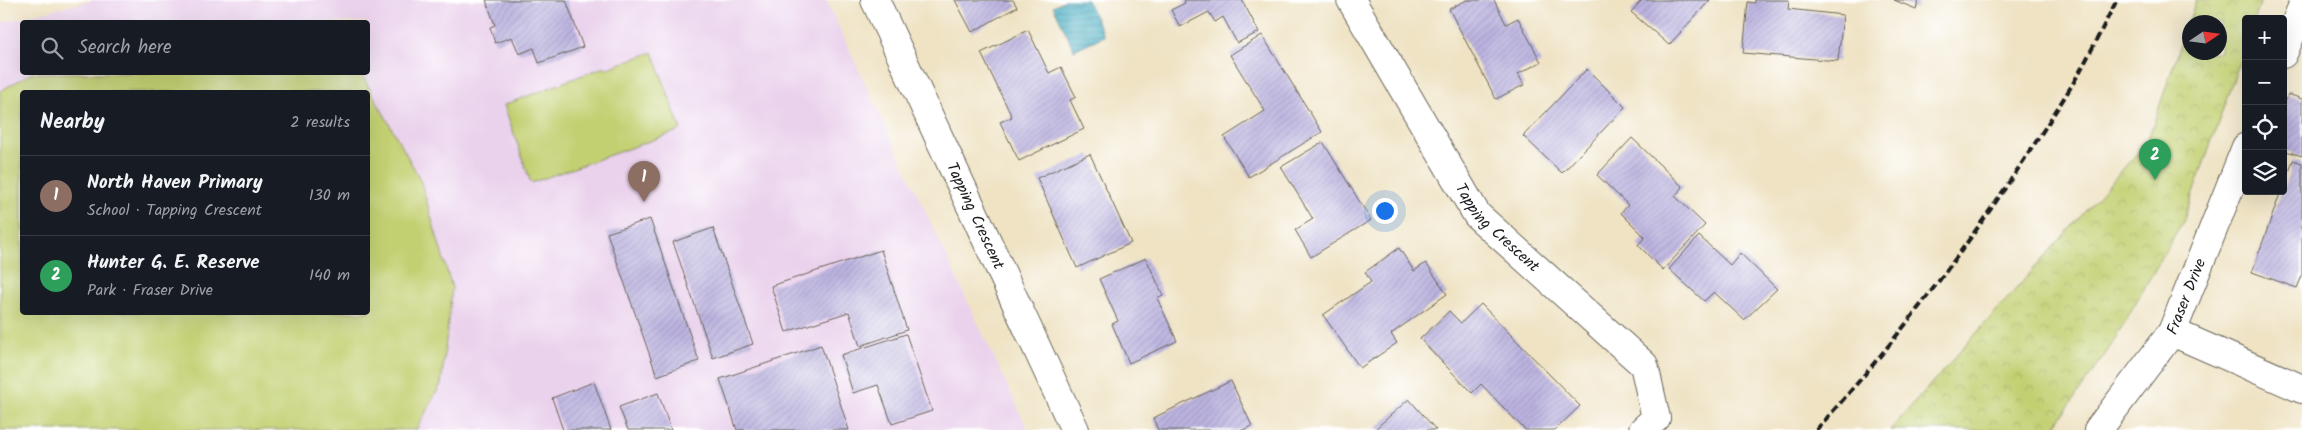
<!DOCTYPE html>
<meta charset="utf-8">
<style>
body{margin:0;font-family:Kalam,sans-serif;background:#242831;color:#f1f3f6}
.controls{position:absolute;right:15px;top:15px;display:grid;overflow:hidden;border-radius:5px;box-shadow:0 5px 20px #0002}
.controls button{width:45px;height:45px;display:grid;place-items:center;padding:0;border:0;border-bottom:1px solid #363941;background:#171b24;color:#f1f3f6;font:25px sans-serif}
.compass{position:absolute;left:2182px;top:15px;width:45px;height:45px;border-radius:50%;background:#171b24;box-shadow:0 5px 20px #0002;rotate:77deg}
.you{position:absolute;left:1384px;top:210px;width:18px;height:18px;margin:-12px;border:4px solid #fff;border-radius:50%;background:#1a73e8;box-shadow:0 0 0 8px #1a73e833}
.badge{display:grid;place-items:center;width:32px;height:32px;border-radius:50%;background:#ea580c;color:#fff;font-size:16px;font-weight:700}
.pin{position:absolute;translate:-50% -41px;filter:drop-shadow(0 1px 2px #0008)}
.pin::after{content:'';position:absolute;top:26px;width:18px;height:15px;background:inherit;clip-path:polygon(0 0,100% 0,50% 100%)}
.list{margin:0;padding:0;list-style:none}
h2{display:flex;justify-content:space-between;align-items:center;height:65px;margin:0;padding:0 20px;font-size:21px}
h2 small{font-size:16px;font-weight:400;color:#9ea1a6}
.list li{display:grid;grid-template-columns:32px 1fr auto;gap:15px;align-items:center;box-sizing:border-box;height:80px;padding:0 20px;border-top:1px solid #363941}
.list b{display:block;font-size:19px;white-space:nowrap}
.list p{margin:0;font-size:16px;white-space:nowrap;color:#9ea1a6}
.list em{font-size:16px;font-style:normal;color:#9ea1a6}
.icon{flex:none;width:28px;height:28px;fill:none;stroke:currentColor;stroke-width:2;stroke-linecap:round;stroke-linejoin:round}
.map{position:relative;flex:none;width:2302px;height:430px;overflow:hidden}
.search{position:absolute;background:#171b24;box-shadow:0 5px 20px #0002;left:20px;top:20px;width:350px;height:55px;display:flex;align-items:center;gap:12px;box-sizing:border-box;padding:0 18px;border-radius:5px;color:#9ea1a6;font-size:19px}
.panel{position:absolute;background:#171b24;box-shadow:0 5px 20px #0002;left:20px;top:90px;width:350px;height:225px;border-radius:5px}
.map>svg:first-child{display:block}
.built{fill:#ead1ec;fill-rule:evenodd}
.green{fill:#c3d072;stroke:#707647;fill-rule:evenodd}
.park{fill:url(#park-crowns);stroke:#707647;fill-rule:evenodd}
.water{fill:url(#water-rules);stroke:#2e646e}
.building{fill:url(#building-hatch)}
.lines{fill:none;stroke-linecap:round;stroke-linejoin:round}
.minor-casing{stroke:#666257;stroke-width:30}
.minor{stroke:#fff;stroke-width:28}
.rail{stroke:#1c1c1c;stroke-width:4;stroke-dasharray:8 4;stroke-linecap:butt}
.labels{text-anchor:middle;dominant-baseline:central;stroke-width:5;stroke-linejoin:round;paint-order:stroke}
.street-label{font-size:16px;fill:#1c1c1c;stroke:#fff}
</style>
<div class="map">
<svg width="2302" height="430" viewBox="0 0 2302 430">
<defs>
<pattern id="park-crowns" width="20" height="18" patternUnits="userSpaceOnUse" patternTransform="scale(1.25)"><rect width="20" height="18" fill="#c3d072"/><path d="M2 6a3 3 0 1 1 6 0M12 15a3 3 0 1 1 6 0" fill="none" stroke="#a7b262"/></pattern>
<pattern id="water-rules" width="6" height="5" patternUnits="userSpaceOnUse" patternTransform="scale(1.25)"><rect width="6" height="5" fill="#40abc0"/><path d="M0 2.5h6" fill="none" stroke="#358a9b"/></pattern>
<pattern id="building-hatch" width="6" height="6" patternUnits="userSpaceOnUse" patternTransform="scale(1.25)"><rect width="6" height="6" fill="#bcb4e0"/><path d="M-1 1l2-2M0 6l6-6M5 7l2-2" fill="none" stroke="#a19ac0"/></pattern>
</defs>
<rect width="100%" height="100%" fill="#fff"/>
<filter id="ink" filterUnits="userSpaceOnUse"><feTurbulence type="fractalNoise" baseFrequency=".02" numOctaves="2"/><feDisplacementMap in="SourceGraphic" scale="10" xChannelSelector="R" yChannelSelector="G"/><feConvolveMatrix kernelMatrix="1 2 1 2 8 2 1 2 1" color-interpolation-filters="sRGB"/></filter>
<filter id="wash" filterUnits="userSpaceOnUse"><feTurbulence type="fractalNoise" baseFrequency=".0096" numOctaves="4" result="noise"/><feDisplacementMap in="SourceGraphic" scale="20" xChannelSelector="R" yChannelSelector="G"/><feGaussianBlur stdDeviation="1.12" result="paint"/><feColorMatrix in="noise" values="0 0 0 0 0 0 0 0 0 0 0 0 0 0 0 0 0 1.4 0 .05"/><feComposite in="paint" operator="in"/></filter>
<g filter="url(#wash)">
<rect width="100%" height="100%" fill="#efe3c4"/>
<path class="built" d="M93 0H826L1028 430H0V23ZM22 22H368V72H22ZM22 92H368V312H22Z"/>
<path class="green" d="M653 52 681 130 531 183 504 105 604 67 605 69Z
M32 73H361L420 179 452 288 441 384 416 430H0V91ZM22 92H368V312H22Z"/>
<path class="park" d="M2196 0H2261L2255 19H2246V44L2184 219 2109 349 2052 430H1890L2147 142ZM2190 22H2220V52H2190Z"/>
<path class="water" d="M1065 0H1087L1104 36 1074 50 1053 6Z"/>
<g id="blocks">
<path class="building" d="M486 0H566L583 47 539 63 534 48 519 54 512 37 495 43 490 27 495 25Z
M955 0H1013L1017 7 972 32Z
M1184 0H1242L1259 32 1237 43 1223 17 1215 22 1209 12 1180 27 1171 10 1185 3Z
M1467 0H1494L1506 24 1518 18 1541 62 1518 74 1524 85 1496 99 1449 9Z
M1642 0H1710L1669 45 1631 12Z
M1755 0H1789L1788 9 1843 15 1838 61 1743 53 1748 2 1755 3Z
M1894 0H1919L1916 9Z
M1028 30 1049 73 1061 67 1076 97 1070 100 1084 129 1019 161 1000 122 1012 117 981 53Z
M1262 35 1322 132 1249 177 1224 137 1265 111 1230 55Z
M1587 69 1625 107 1562 173 1523 136Z
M2288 94 2302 99V156L2283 150V110Z
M1632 138 1683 187 1675 196 1705 225 1663 270 1638 245 1645 237 1621 213 1628 205 1597 175Z
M1323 142 1371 220 1311 257 1295 230 1313 219 1281 167Z
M1090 154 1131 243 1077 268 1037 178Z
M2293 160 2302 163V276L2297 288 2252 272 2281 191H2283Z
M650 219 699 361 657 376 607 233Z
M713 228 753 344 713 358 673 242Z
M1699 236 1730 265 1740 253 1777 289 1744 320 1714 292 1704 301 1669 269Z
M1399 248 1414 271 1426 263 1447 294 1391 334 1397 343 1360 368 1323 315 1371 282 1365 272Z
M881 250 907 330 860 346 849 312 786 332 771 286Z
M1146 258 1163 295 1157 298 1177 341 1129 363 1112 324 1118 321 1099 279Z
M1481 304 1580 406 1555 430H1525L1481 384 1472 393 1420 339 1449 311 1461 323Z
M906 334 932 411 892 424 878 385 853 393 841 355Z
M821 345 849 430H737L720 379Z
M1231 381 1252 426 1243 430H1158L1153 418Z
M594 382 611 430H563L552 398Z
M658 393 671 430H628L619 407Z
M1409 399 1436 430H1374Z"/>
</g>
</g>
<g filter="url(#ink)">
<use href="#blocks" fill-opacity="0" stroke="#666257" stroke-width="1"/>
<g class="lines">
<defs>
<g id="minor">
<path id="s1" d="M875 0 1075 430"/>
<path id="s2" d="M1351 0 1477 215 1644 365 1656 418 1643 430"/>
<path d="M2283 54 2302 7"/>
<path d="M2172 332 2302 389"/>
<path id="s3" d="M2098 430 2172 332 2246 147"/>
</g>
</defs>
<use href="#minor" class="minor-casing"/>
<use href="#minor" class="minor"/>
<path class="rail" d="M1816 430C1911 326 1994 210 2069 90 2087 61 2101 30 2117 0"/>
</g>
</g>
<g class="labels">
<g class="street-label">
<text stroke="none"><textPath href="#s1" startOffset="238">Tapping Crescent</textPath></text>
<text stroke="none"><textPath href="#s2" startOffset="272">Tapping Crescent</textPath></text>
<text stroke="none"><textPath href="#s3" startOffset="161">Fraser Drive</textPath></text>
</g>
</g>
</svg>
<div class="controls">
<button>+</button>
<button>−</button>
<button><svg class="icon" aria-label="locate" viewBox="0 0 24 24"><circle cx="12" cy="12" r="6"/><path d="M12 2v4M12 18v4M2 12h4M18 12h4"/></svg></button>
<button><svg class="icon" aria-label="layers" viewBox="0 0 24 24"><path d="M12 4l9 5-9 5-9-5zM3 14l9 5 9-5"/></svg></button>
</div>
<svg class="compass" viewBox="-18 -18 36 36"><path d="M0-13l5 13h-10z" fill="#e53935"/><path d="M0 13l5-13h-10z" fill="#9ea1a6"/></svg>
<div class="you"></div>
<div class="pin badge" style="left:644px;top:202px;background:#8d6e63">1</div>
<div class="pin badge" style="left:2155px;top:180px;background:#2e9e5b">2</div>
<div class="search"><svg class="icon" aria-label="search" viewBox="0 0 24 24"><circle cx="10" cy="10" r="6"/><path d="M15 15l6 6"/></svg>Search here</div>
<section class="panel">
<h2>Nearby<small>2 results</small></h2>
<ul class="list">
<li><span class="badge" style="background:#8d6e63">1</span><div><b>North Haven Primary</b><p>School · Tapping Crescent</p></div><em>130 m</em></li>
<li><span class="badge" style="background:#2e9e5b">2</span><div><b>Hunter G. E. Reserve</b><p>Park · Fraser Drive</p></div><em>140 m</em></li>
</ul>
</section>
</div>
